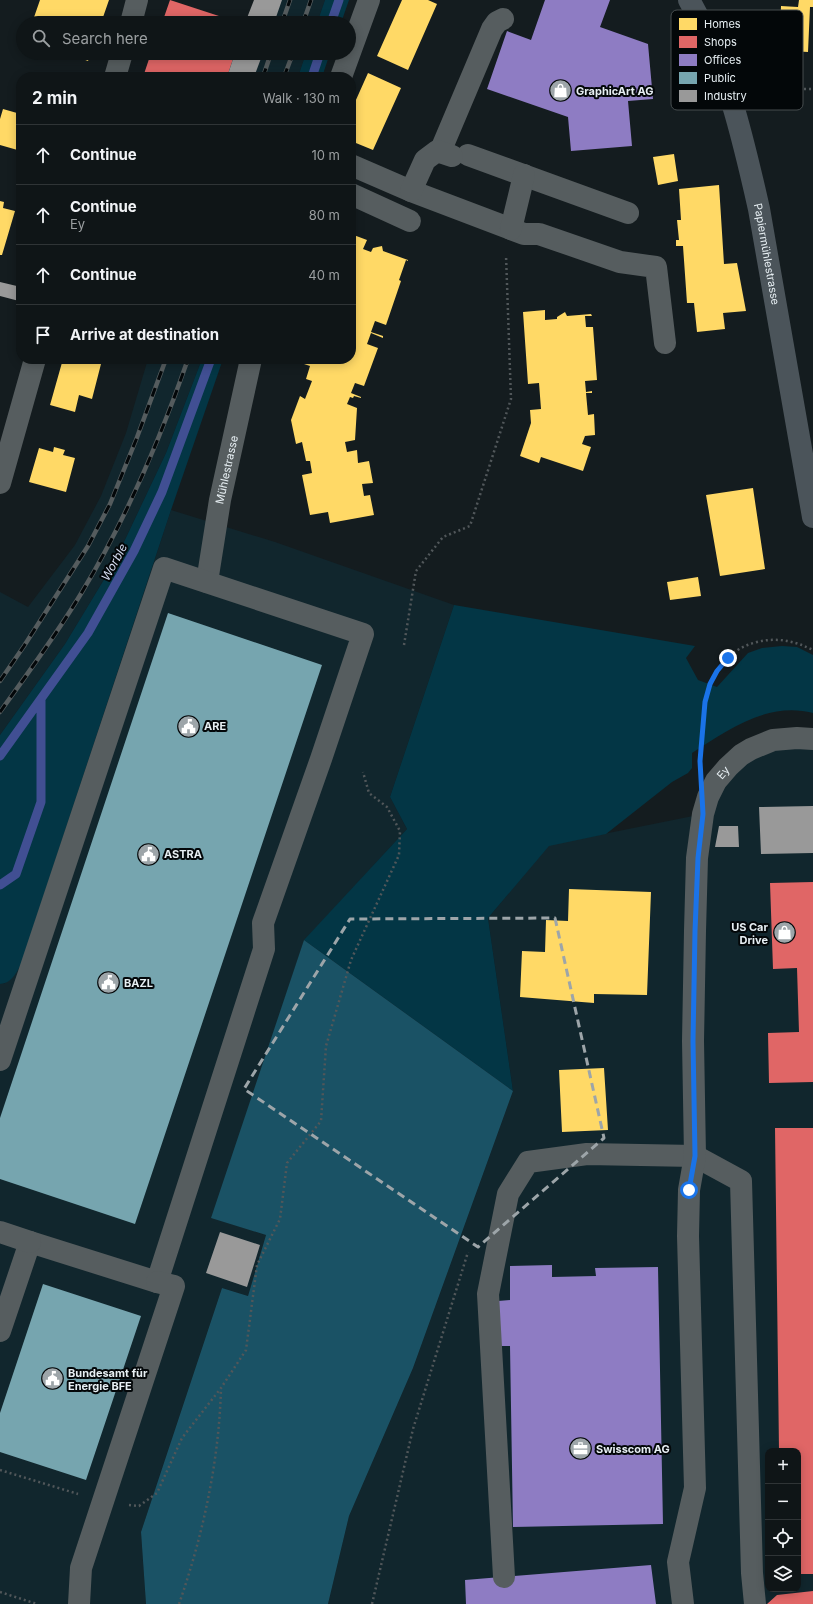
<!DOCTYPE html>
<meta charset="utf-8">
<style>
body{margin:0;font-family:Inter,sans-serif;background:#181e20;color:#f1f3f6}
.controls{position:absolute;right:12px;bottom:12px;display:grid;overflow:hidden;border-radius:8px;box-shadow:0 2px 10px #0003}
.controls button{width:36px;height:36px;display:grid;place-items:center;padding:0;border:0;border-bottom:1px solid #2f3436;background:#0f1517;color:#f1f3f6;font:20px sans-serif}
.stop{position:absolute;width:12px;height:12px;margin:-9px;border:3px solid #1a73e8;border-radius:50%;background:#fff}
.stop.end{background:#1a73e8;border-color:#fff;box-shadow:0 1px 4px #0008}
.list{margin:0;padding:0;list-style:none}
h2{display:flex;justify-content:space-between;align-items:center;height:52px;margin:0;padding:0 16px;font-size:17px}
h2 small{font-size:13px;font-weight:400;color:#9b9fa1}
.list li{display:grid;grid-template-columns:26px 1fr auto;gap:12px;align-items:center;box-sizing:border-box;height:60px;padding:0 16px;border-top:1px solid #2f3436}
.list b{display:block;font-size:15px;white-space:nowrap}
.list p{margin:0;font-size:13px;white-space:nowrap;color:#9b9fa1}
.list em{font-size:13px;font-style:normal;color:#9b9fa1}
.icon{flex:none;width:22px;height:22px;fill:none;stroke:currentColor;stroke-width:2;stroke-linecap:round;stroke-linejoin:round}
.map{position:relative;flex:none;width:813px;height:1604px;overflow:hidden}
.search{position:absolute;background:#0f1517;box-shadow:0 2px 10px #0003;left:16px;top:16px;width:340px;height:44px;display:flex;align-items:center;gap:10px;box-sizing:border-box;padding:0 14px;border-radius:22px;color:#9b9fa1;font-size:15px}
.panel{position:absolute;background:#0f1517;box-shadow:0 2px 10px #0003;left:16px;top:72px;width:340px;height:292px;border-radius:16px}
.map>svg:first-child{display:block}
.built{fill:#11262d;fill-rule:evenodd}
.green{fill:#033645}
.forest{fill:#1a5265}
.homes{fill:#ffd966}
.shops{fill:#e06666}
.offices{fill:#8e7cc3}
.public{fill:#76a5af}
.industry{fill:#999}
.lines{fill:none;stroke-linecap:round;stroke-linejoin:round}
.stream{stroke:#414f93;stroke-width:9}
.path{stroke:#51575a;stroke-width:2.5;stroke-dasharray:2 3;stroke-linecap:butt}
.minor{stroke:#565d5f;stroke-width:22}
.major{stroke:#4b545a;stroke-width:22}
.rail-casing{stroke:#555c5e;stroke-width:4.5}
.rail{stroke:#030709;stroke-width:3;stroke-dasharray:9;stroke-linecap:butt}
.route{stroke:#1a73e8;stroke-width:5}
.marked{fill:none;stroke:#9da5a9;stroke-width:3;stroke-dasharray:8 5;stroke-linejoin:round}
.labels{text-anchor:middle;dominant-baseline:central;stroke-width:4;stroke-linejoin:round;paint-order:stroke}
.poi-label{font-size:11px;font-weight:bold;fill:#e7eff3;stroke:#030709;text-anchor:start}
.street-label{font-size:11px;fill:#e7eff3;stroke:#030709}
.water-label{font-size:12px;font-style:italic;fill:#d5dcf1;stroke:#030709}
.key{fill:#030709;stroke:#474d4f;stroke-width:1}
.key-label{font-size:11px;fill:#e7eff3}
</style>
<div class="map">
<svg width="813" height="1604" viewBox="0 0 813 1604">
<rect width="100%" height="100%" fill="#141c1f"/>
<path class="built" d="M261 0H325L317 23H254Z
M244 53H306L298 77H237Z
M148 359H202L166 453 114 563 65 644 0 735V592L28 607 75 545 101 496 126 433Z
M171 510 275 542 454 605 390 797 407 829 304 941 212 1218 266 1235 248 1296 222 1288 141 1532 146 1604H0V984H4L21 964Z
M813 739V1604H328L349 1516 413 1368 513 1091 488 918 549 845 703 814 741 755ZM768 1451H798V1589H768Z"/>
<path class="green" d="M325 0H349L341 23H317Z
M306 53H330L322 77H298Z
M202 359H223L171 510 21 964C17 972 11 984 0 984V735L65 644 114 563 166 453Z
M454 605 695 646 686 658 698 680 717 687 748 653 762 648 782 646 797 647 813 655V713C768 701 728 730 692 753V768L688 773 672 782 606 834 549 846 488 918 513 1091 304 940 407 829 390 797Z"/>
<path class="forest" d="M304 940 513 1091 413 1368 349 1516 328 1604H146L141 1532 222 1288 248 1296 266 1235 211 1218Z"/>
<path class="homes" d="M40 0H109L101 23H32Z
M402 0H428L437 4 408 70 377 56Z
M799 0H813V7H810L808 52 774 50 775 34H780L781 6 798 7Z
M66 53H91L88 61Z
M368 73 401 88 373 150 351 141V111Z
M19 108H21V151L0 145V119L3 109 17 113Z
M674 154 678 181 658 185 653 157Z
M719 185 724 264 737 263 746 311 723 313 725 329 697 332 694 303H687L683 246H676V240H679L677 220H681L679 189Z
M0 201 4 202 3 208 15 211 2 255H0Z
M351 234 367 240 363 249 371 252 373 248 382 246 383 251 408 260V261L406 260 399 280 401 281 386 325 375 321 371 332 383 336V338L371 333 367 344 378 348 364 386 355 383 351 393 361 397V398L354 396 353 398 350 397 347 404 357 408 355 440 345 442 347 452 357 450 358 463 369 461 373 483 362 484 364 496 370 495 374 515 330 523 328 512 310 515 302 475 312 473 310 461H306L302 442 296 444 291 420 300 396 305 399 312 381 306 379 310 366 301 363 302 359H351Z
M545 310V320L557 319V317L565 312 567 316 591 314 592 316H585L586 327H593L597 380 585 381 586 392 592 391V393H586L588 415 594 414 595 435 585 436 582 444 591 447 583 471 541 457 539 463 520 456 531 423 530 410 541 409 539 383 528 384 523 312Z
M63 359H89L88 361 101 364 92 399 79 395 75 412 50 405Z
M54 447 65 450 63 455 75 458 66 492 29 482 39 448 53 452Z
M753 488 765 569 720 576 706 495Z
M698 577 701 596 670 600 667 582Z
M569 889 651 892 647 995 594 994V1003L520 997 522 951 545 952 546 920 568 921Z
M604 1068 608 1130 562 1132 559 1070Z"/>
<path class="shops" d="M170 0 222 17 220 23H162Z
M151 53H235L227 77H143Z
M813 882V1082L769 1083 768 1033 799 1032 797 968 773 969 770 883Z
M775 1128H813V1574H798V1451H779Z
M813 1591V1604H767L777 1595Z"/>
<path class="offices" d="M545 0H610L600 27 648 44 653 99 628 101 632 146 571 151 568 117 487 89 507 31 531 40Z
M552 1265V1277L596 1276 595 1268 658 1267 663 1524 513 1527 510 1346H499L498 1301 510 1300V1266Z
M651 1565 656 1604H466L465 1580Z"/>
<path class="public" d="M168 613 322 665 135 1224 0 1179V1118Z
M43 1284 141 1316 86 1480 0 1452V1413Z"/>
<path class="industry" d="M254 0H282L274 23H245Z
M235 53H263L254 77H227Z
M0 282 21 287 19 301 0 296Z
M813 806V853L761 854 759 807Z
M719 826H738L739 847H715Z
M220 1232 260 1245 247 1287 206 1273Z"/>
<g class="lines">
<path class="stream" d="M331 23 339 0
M312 77 320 53
M0 756 88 633 134 551 162 492 211 359
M0 885 16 874 41 802V699"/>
<path class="path" d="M754 89H813
M404 645 416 571 443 537 470 526 511 399 506 255
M700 759C704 714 702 656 757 642 777 637 795 641 813 650
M0 1470 78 1494
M129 1505 139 1506 157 1493 182 1438 221 1388 246 1350 257 1265 280 1219 287 1163 321 1121 326 1046 351 960 399 855 400 831 387 807 369 793 363 772
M0 1592 37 1604
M179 1604C203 1535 219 1462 221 1388
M372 1604 413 1429 468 1252"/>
<g class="minor">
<path d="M131 23 137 0"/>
<path d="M115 77 122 53"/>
<path d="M341 77 369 0"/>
<path d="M440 152 492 29 497 22 503 19"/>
<path d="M468 155 628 213"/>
<path d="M351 165 411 191 511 229 524 234H539L620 262 656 267 665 343"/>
<path d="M411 191 425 160 437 151 452 156"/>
<path d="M351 194 410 221"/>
<path d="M511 229 524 175"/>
<path d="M0 483 35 359"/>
<path id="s1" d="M207 582 220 500 251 359"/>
<path d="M0 1060 164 568 363 634 321 759 263 923 264 949 157 1282 30 1242 0 1331"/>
<path d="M0 1232 30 1242"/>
<path d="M504 1577 488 1294 508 1194 528 1162 587 1154 695 1156 741 1181 752 1573 755 1604"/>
<path d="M79 1604 81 1568 174 1286 157 1282"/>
<path id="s2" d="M683 1604 678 1562 695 1488 688 1236 689 1190 695 1156 693 1041 695 931 697 858 703 814 708 797 716 781 728 767 741 755 751 749 773 740 797 738 813 739"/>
</g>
<path class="major" id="s3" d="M689 0C726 64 743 138 759 209L813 517"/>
<defs>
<path id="rail" d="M282 23 290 0
M303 23 311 0
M263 77 271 53
M284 77 293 53
M0 681 24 646 88 546 110 504 136 440 166 359
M0 712C28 673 57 634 82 592 126 519 160 440 188 359"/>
</defs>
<use href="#rail" class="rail-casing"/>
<use href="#rail" class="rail"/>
</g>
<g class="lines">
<path class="route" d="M689 1190 695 1156 693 1041 695 931 698 858 703 814 700 761 705 702 710 684 717 671 728 658"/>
</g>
<path class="marked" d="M555 918 604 1138 478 1247 244 1089 350 919Z"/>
<defs>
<symbol id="shop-disc" viewBox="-11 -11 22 22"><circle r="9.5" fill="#9da5a9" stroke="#030709"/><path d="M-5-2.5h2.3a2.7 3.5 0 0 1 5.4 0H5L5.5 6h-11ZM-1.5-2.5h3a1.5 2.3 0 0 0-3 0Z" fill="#fff"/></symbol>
<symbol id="civic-disc" viewBox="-11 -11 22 22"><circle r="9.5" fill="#9da5a9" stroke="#030709"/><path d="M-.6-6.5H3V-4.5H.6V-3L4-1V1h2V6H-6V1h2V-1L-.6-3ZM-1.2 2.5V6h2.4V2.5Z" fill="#fff"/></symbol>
<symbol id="office-disc" viewBox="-11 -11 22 22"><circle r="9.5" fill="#9da5a9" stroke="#030709"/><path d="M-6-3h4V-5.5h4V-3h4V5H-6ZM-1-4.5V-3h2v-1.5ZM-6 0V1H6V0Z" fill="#fff"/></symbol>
</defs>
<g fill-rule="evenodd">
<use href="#shop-disc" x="548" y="78" width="25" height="25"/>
<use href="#civic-disc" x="176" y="714" width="25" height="25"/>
<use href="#civic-disc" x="136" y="842" width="25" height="25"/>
<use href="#shop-disc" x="772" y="920" width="25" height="25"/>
<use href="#civic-disc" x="96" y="970" width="25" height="25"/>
<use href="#civic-disc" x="40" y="1366" width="25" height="25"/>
<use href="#office-disc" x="568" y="1436" width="25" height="25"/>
</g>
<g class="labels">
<g class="poi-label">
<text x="576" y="91">GraphicArt AG</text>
<text x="204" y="726">ARE</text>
<text x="164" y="854">ASTRA</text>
<text x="768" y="927" text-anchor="end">US Car<tspan x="768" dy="13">Drive</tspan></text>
<text x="124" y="983">BAZL</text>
<text x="68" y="1373">Bundesamt für<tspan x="68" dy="13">Energie BFE</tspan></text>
<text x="596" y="1449">Swisscom AG</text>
</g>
<g class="street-label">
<text stroke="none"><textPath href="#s3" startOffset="267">Papiermühlestrasse</textPath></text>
<text stroke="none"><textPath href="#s1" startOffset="114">Mühlestrasse</textPath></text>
<text stroke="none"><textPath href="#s2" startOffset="840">Ey</textPath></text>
</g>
<g class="water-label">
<text transform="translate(114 562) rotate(-61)">Worble</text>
</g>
</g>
<rect x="671" y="10" width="132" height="100" rx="6" class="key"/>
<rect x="679" y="18" width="18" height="12" fill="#ffd966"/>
<rect x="679" y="36" width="18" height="12" fill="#e06666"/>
<rect x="679" y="54" width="18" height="12" fill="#8e7cc3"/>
<rect x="679" y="72" width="18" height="12" fill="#76a5af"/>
<rect x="679" y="90" width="18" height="12" fill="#999"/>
<g class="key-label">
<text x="704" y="28">Homes</text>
<text x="704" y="46">Shops</text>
<text x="704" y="64">Offices</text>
<text x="704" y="82">Public</text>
<text x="704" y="100">Industry</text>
</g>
</svg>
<div class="controls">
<button>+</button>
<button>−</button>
<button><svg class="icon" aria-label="locate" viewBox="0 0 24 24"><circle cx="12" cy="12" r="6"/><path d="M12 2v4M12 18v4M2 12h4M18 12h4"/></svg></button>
<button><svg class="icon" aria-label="layers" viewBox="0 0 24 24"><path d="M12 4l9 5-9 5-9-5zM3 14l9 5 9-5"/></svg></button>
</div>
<div class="stop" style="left:689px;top:1190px"></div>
<div class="stop end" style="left:728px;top:658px"></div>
<div class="search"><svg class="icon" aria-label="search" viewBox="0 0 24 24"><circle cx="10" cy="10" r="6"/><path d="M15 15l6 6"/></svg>Search here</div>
<section class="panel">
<h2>2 min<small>Walk · 130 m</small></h2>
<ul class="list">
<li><svg class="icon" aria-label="ahead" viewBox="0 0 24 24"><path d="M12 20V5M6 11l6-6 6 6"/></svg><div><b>Continue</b></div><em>10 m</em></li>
<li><svg class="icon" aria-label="ahead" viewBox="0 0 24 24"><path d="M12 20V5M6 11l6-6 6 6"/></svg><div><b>Continue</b><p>Ey</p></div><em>80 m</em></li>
<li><svg class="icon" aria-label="ahead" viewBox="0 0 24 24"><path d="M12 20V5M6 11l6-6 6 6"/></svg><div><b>Continue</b></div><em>40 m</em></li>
<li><svg class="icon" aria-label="arrive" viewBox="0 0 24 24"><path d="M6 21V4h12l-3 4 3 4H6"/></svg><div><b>Arrive at destination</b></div></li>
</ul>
</section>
</div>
